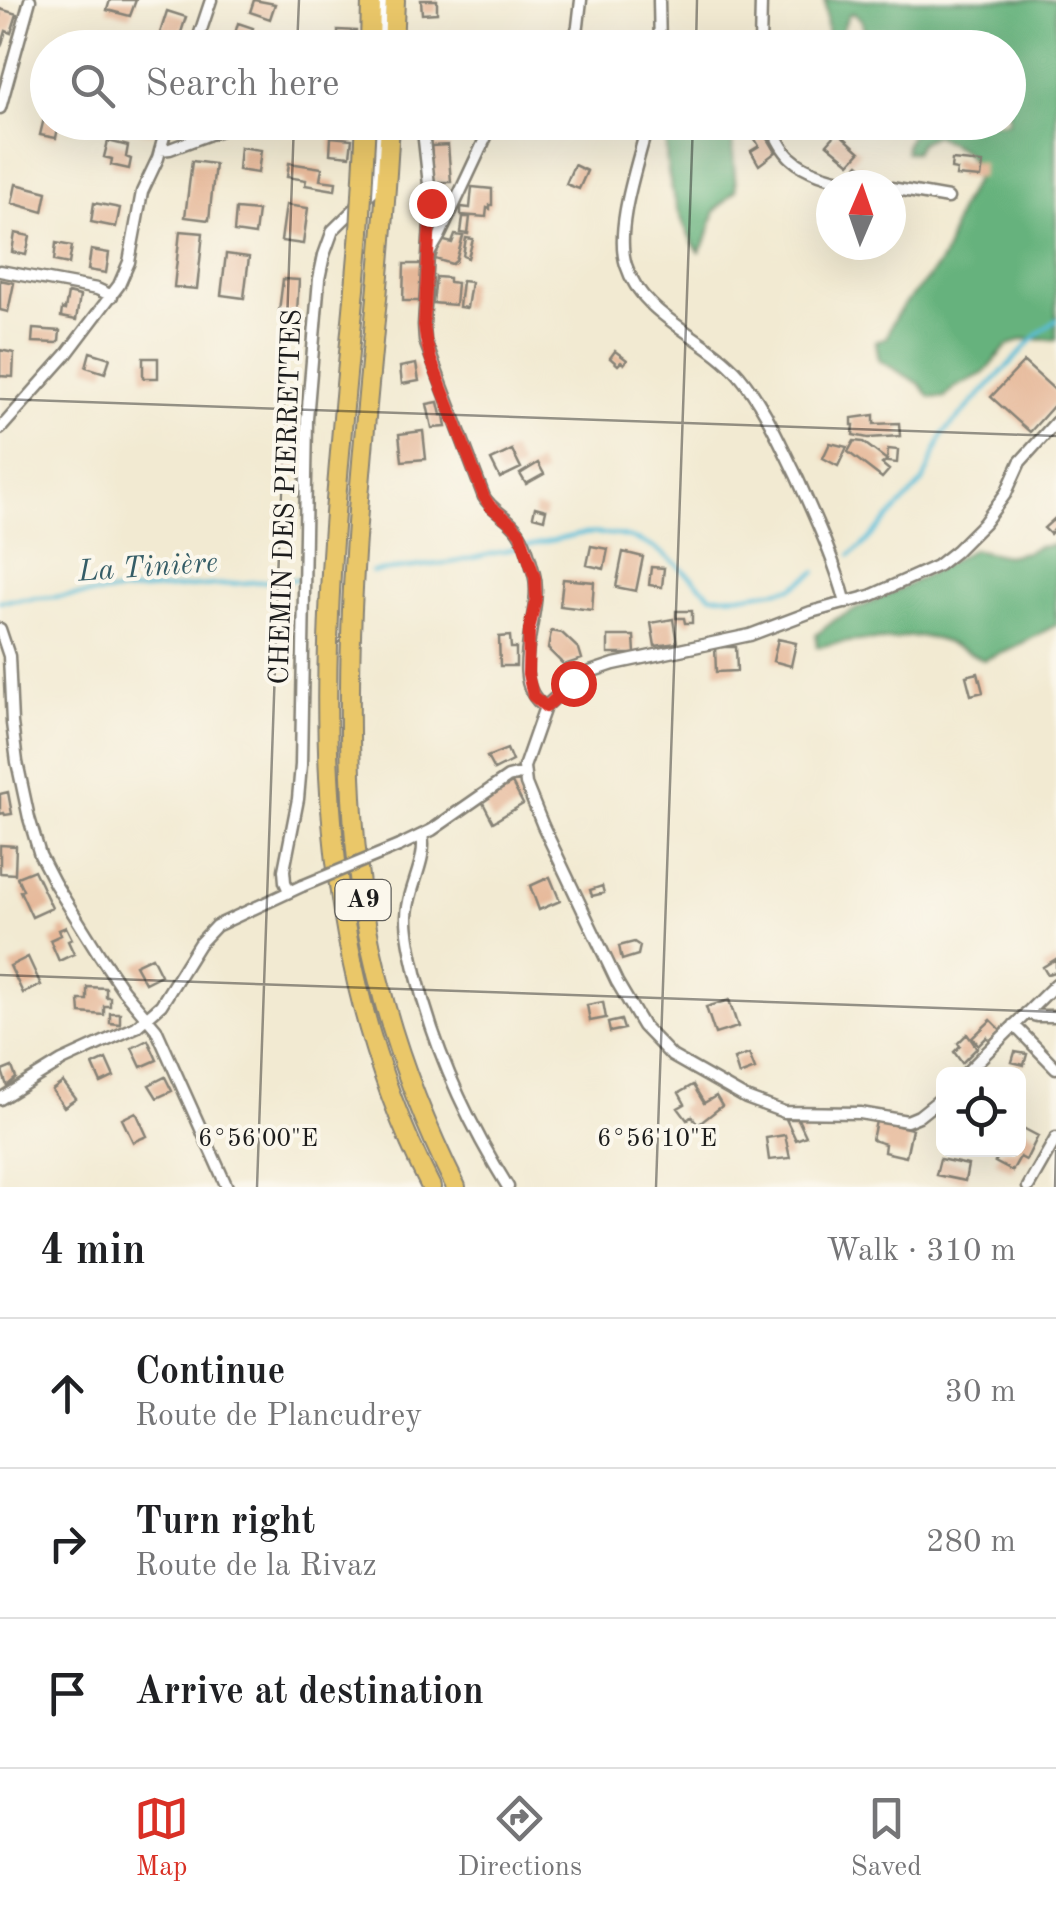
<!DOCTYPE html>
<meta charset="utf-8">
<style>
body{margin:0;font-family:"Old Standard TT",serif;background:#f6f6f6;color:#202124}
.controls{position:absolute;right:30px;bottom:30px;display:grid;overflow:hidden;border-radius:15px;box-shadow:0 10px 40px #0002}
.controls button{width:90px;height:90px;display:grid;place-items:center;padding:0;border:0;border-bottom:2px solid #e0e0e0;background:#fff;color:#202124;font:50px sans-serif}
.compass{position:absolute;left:816px;top:170px;width:90px;height:90px;border-radius:50%;background:#fff;box-shadow:0 10px 40px #0002;rotate:2deg}
.stop{position:absolute;width:30px;height:30px;margin:-22px;border:8px solid #d93025;border-radius:50%;background:#fff}
.stop.end{background:#d93025;border-color:#fff;box-shadow:0 2px 10px #0008}
.list{margin:0;padding:0;list-style:none}
h2{display:flex;justify-content:space-between;align-items:center;height:130px;margin:0;padding:0 40px;font-size:42px}
h2 small{font-size:32px;font-weight:400;color:#757577}
.list li{display:grid;grid-template-columns:65px 1fr auto;gap:30px;align-items:center;box-sizing:border-box;height:150px;padding:0 40px;border-top:2px solid #e0e0e0}
.list b{display:block;font-size:38px;white-space:nowrap}
.list p{margin:0;font-size:32px;white-space:nowrap;color:#757577}
.list em{font-size:32px;font-style:normal;color:#757577}
.icon{flex:none;width:55px;height:55px;fill:none;stroke:currentColor;stroke-width:2;stroke-linecap:round;stroke-linejoin:round}
.map{position:relative;flex:none;width:1056px;height:1187px;overflow:hidden}
.search{position:absolute;background:#fff;box-shadow:0 10px 40px #0002;left:30px;right:30px;top:30px;height:110px;display:flex;align-items:center;gap:25px;box-sizing:border-box;padding:0 35px;border-radius:55px;color:#757577;font-size:38px}
.sheet{height:580px;background:#fff}
nav{display:flex;justify-content:space-around;align-items:center;box-sizing:border-box;height:140px;border-top:2px solid #e0e0e0;background:#fff;font-size:28px;color:#757577}
nav a{display:grid;justify-items:center;gap:5px}
nav .on{color:#d93025}
.map>svg:first-child{display:block}
.forest{fill:#66b27d;stroke:#41674c;stroke-width:2.5}
.lines{fill:none;stroke-linecap:round;stroke-linejoin:round}
.stream{stroke:#5abed8;stroke-width:4}
.building{fill:#e6b899}
.street-casing{stroke:#878377;stroke-width:15}
.highway-casing{stroke:#878377;stroke-width:22}
.street{stroke:#fff;stroke-width:10}
.highway{stroke:#eac769;stroke-width:18}
.street-bridge-casing{stroke:#878377;stroke-width:15;stroke-linecap:butt}
.highway-bridge-casing{stroke:#878377;stroke-width:22;stroke-linecap:butt}
.street-bridge{stroke:#fff;stroke-width:10}
.highway-bridge{stroke:#eac769;stroke-width:18}
.route{stroke:#d93025;stroke-width:12}
.ticks{fill:none;stroke:#1c1c1c;stroke-width:2.5;stroke-opacity:0.45}
.labels{text-anchor:middle;dominant-baseline:central;stroke-width:8;stroke-linejoin:round;paint-order:stroke}
.shield{fill:#fbf7ec;stroke:#5f5e5a;stroke-width:2.5}
.shield-label{font-size:25px;font-weight:bold;fill:#1c1c1c}
.street-label{font-size:28px;fill:#1c1c1c;stroke:#fbf7ec}
.water-label{font-size:30px;font-style:italic;fill:#355d67;stroke:#fbf7ec}
.ticks-label{font-size:25px;text-anchor:middle;fill:#1c1c1c;stroke:#fbf7ec;stroke-width:8;stroke-linejoin:round;paint-order:stroke}
</style>
<div class="map">
<svg width="1056" height="1187" viewBox="0 0 1056 1187">
<rect width="100%" height="100%" fill="#fbf7ec"/>
<filter id="ink" filterUnits="userSpaceOnUse"><feTurbulence type="fractalNoise" baseFrequency=".01" numOctaves="2"/><feDisplacementMap in="SourceGraphic" scale="20" xChannelSelector="R" yChannelSelector="G"/><feConvolveMatrix kernelMatrix="1 2 1 2 8 2 1 2 1" color-interpolation-filters="sRGB"/></filter>
<filter id="wash" filterUnits="userSpaceOnUse"><feTurbulence type="fractalNoise" baseFrequency=".0048" numOctaves="4" result="noise"/><feDisplacementMap in="SourceGraphic" scale="40" xChannelSelector="R" yChannelSelector="G"/><feGaussianBlur stdDeviation="2.25" result="paint"/><feColorMatrix in="noise" values="0 0 0 0 0 0 0 0 0 0 0 0 0 0 0 0 0 1.4 0 .05"/><feComposite in="paint" operator="in"/></filter>
<g filter="url(#wash)">
<rect width="100%" height="100%" fill="#f2ead2"/>
<path class="forest" d="M825 0H1056V340L1023 339 1007 346 984 373 954 388 944 398 930 397 920 384 879 360 876 342 887 337C895 305 924 288 941 261 950 247 950 233 956 217 961 202 971 190 977 175 968 145 958 150 935 135L920 143 915 152H906V144L918 123 1008 122V48L876 47 866 36 861 19 853 13 848 15 837 45 832 46 828 40Z
M671 123H734L732 141 736 190 715 211 706 241 699 252C679 225 656 154 671 123Z
M1056 545V625L1007 651 983 660C959 647 934 634 906 637 892 639 904 640 890 640 863 640 844 641 817 647L816 635 836 619 908 585 973 549 1006 556 1026 552 1037 547Z"/>
<g class="lines">
<path class="stream" d="M850 555 862 546 923 482 943 434 1039 333 1056 320
M372 572 455 562 581 534C647 530 666 555 712 596L747 595 792 588 816 572
M0 601 298 579"/>
</g>
<g id="blocks">
<path class="building" d="M110 0H136L130 16 107 10Z
M254 0 275 4 270 19 250 12Z
M421 0H437V13L422 14Z
M0 9 17 14 11 33 6 31 1 47Z
M167 11 186 17 179 39 160 33Z
M238 23 253 28 250 38 253 39 250 48H231Z
M338 30 356 31 355 48H338Z
M425 40H447L446 48H425Z
M43 73 48 75V90L38 88Z
M46 110 48 122H59L56 138 40 135Z
M145 122H158L154 133 142 132Z
M293 122H318L320 126 297 134Z
M761 127 776 152 759 165 751 151 759 146 751 132Z
M838 132 860 152 850 163 827 144Z
M331 137 352 139 350 156 330 154Z
M108 141 128 146 126 157 131 159 129 169 111 165 112 159 104 157Z
M448 145 451 182H434L431 146Z
M240 147 261 150 258 173 238 170Z
M952 160 983 163 981 178 956 176 957 170 951 169Z
M192 161 215 164 209 220 185 217Z
M289 163 322 168 320 180 336 182 335 190 305 185 306 180 287 177Z
M859 164 868 171 863 178 853 170Z
M574 165 587 171 579 189 566 184Z
M16 184 47 192 43 212 12 203Z
M472 187 492 189V205H490V209L487 208 486 217 461 215V207L470 208Z
M94 203 120 208 116 227 91 222Z
M286 205 308 208 303 244 281 241Z
M236 209 258 211 255 235 234 232Z
M463 217H470L468 234 461 233Z
M180 231 203 233 197 289 174 287Z
M15 233 30 236 26 255 12 252Z
M455 235 463 236 456 261 452 264 435 259 441 240 452 243Z
M466 238 473 239 468 258 463 256Z
M56 243 72 246 69 264 54 261Z
M91 250 109 253 106 273 88 270Z
M226 254 249 257 244 298 221 295Z
M404 264H422L421 301H403Z
M436 277 449 278V282L457 283 455 305 433 303Z
M283 279 299 280 297 312 279 311Z
M0 280 14 283 8 312 0 310Z
M462 281 471 282 467 308 459 307Z
M68 293 80 296 76 320 61 317 62 309 65 310Z
M33 329 60 331 59 341 57 343 32 342Z
M0 350 14 353 13 377 0 376Z
M615 351 627 360 624 364 621 362 618 365 610 358Z
M90 352 110 358 105 373 86 367Z
M143 358H158V378H143Z
M1024 362 1056 391V403L1030 432 991 397Z
M416 364 419 381 402 384 400 367Z
M438 402 441 415H444L446 427 432 428 427 404Z
M874 415V424L899 423 900 436 868 438 853 435 854 425H852V418Z
M423 431 426 459 402 461 399 434Z
M854 441 863 442 887 460 882 464 889 470 882 478 848 452Z
M830 443 847 447 838 466 823 458Z
M888 449 898 450 897 463 887 462Z
M287 450 300 451 299 470 280 469 281 452 286 453Z
M512 450 521 468 500 478 491 460Z
M538 463 544 474 526 484 520 474Z
M535 507 546 510 544 519 533 516Z
M1054 519 1056 528 1050 534 1044 528Z
M591 546 608 549 604 569 587 565Z
M623 552 643 557 636 591 616 587Z
M651 567 664 568 662 587 649 585Z
M563 579 594 582 592 610 560 606Z
M676 611H692V623H685L684 618H676Z
M673 619 677 643 655 646 651 623Z
M551 631 562 633 579 649 582 659 564 665 548 649Z
M510 636 511 648H516V666H500L499 637Z
M608 636H634L635 654H608Z
M778 639 796 643 791 666 773 661Z
M715 647H736L737 671 716 672Z
M978 673 983 692 971 695 966 676Z
M507 749 512 761 494 770 487 757Z
M512 783 523 804 493 822 482 801Z
M8 792 12 814 5 815 4 813 0 814V794Z
M0 845 16 846 15 874 0 873Z
M34 870 52 908 32 917 20 891 23 890 17 877Z
M550 877 560 901 539 910 530 886Z
M602 886 604 893 592 896 590 890Z
M66 927 72 939 68 941 74 954 59 961 50 940 61 935 59 930Z
M634 942 640 946 638 955 622 960 619 946Z
M28 957 41 985 23 993 10 966Z
M152 957 161 975 145 983 135 965Z
M1056 959V972L1047 974 1043 967Z
M87 987 106 988V997H110V1006H104V1015L80 1013 79 1000H87Z
M729 1000 738 1027 715 1034 706 1007Z
M603 1002 606 1018 590 1021 587 1005Z
M110 1013H120V1024L110 1023Z
M621 1020 624 1029 610 1032 608 1023Z
M991 1020 1001 1030 990 1041 987 1037 979 1045 972 1038Z
M967 1034 977 1048 962 1063 954 1052 960 1046 958 1043Z
M148 1040 157 1060 141 1067 132 1048Z
M1015 1052 1027 1054 1024 1065 1012 1062Z
M749 1054 755 1069 739 1075 734 1059Z
M106 1059 114 1077 101 1083 93 1065Z
M12 1067 16 1078 7 1086 2 1071Z
M165 1077 172 1091 157 1098 149 1085Z
M63 1082 76 1099 64 1107 52 1090Z
M693 1085 704 1103 716 1096 722 1106 698 1125 692 1116 687 1120 678 1108 685 1104 679 1093Z
M136 1112 147 1136 133 1142 122 1119Z
M786 1119H798L806 1136 796 1140Z
M876 1121 912 1129 906 1157 884 1152 885 1144 872 1140Z
M1021 1127 1038 1136 1026 1160 1020 1157 1012 1171 995 1162 1002 1150H1019V1132Z
M785 1135 790 1158 769 1160 766 1138Z
M940 1159 968 1165 965 1181 936 1175Z"/>
</g>
</g>
<g filter="url(#ink)">
<use href="#blocks" fill-opacity="0" stroke="#878377" stroke-width="2.5"/>
<g class="lines">
<defs>
<path id="street" d="M659 0 660 48
M195 48 211 0
M380 48 381 0
M572 48 578 26 581 0
M760 48 761 0
M0 108 30 0
M422 122 431 203 424 325 425 341 484 497C491 509 503 514 512 524 525 536 529 557 534 574 545 612 504 679 545 707
M648 122C639 161 614 227 626 265 642 317 706 336 739 375 764 405 779 441 796 475 815 518 834 558 846 603
M770 122C775 135 781 149 791 158 809 175 846 182 869 185
M160 150 170 149 242 122
M891 188 948 198
M430 252 440 235 493 122
M0 271 97 289 112 296
M0 429 66 355 119 285 129 262 142 192 158 158 168 122
M0 629 9 656 12 723 17 762 29 818 40 855 55 884 100 956 123 990 156 1029 227 1187
M422 836C428 860 406 892 407 919 407 937 412 955 416 973 434 1049 467 1121 508 1187
M399 846 432 830 508 777 524 773
M289 891 285 882 284 870 298 799 301 765 307 419 319 279 324 255 333 230 376 188 378 122
M1026 1013 1037 1016H1056
M1014 1025 1056 1068
M965 1074 1056 984
M944 1096 919 1116 907 1121 860 1113 784 1112 746 1098 672 1056 643 1026 617 982 543 826 526 784 524 767 545 707 566 688 590 672 614 664 750 635 811 612 870 596 937 566 956 551 984 523 1006 493 1020 462 1056 422
M0 1099 62 1061 136 1027 161 1005 199 944 216 926 302 886
M1028 1187 1056 1138"/>
<path id="highway" d="M370 48 371 0
M393 48 395 0
M390 122C381 312 351 499 350 689 349 767 352 846 366 923 383 1015 414 1103 456 1187
M360 231C333 558 276 881 431 1187"/>
</defs>
<use href="#street" class="street-casing"/>
<use href="#highway" class="highway-casing"/>
<use href="#street" class="street"/>
<use href="#highway" class="highway"/>
<defs>
<path id="street-bridge" d="M302 886 399 846"/>
<path id="highway-bridge" d="M360 231 366 122"/>
</defs>
<use href="#street-bridge" class="street-bridge-casing"/>
<use href="#highway-bridge" class="highway-bridge-casing"/>
<use href="#street-bridge" class="street-bridge"/>
<use href="#highway-bridge" class="highway-bridge"/>
</g>
</g>
<g class="lines" filter="url(#ink)">
<path class="route" d="M431 203 424 325 426 340 431 360 484 497 490 506 512 524 520 533 535 578 536 598 529 630 528 674 533 696 546 707 573 683"/>
</g>
<path class="ticks" d="M297 48 299 0M696 48 697 0M0 399 1056 436M0 975 1056 1012M257 1187 294 122M656 1187 693 122M1055 1187 1056 1150"/>
<g class="labels">
<rect class="shield" x="335.5" y="880" width="55" height="40" rx="8"/>
<g class="shield-label">
<text x="363" y="900">A9</text>
</g>
<g class="street-label">
<text transform="translate(287 497) rotate(-88)">CHEMIN DES PIERRETTES</text>
</g>
<g class="water-label">
<text transform="translate(148 568) rotate(-4)">La Tinière</text>
</g>
</g>
<g class="ticks-label">
<text x="258" y="1146">6°56'00"E</text>
<text x="657" y="1146">6°56'10"E</text>
</g>
</svg>
<div class="controls">
<button><svg class="icon" aria-label="locate" viewBox="0 0 24 24"><circle cx="12" cy="12" r="6"/><path d="M12 2v4M12 18v4M2 12h4M18 12h4"/></svg></button>
</div>
<svg class="compass" viewBox="-18 -18 36 36"><path d="M0-13l5 13h-10z" fill="#e53935"/><path d="M0 13l5-13h-10z" fill="#757577"/></svg>
<div class="stop" style="left:573px;top:683px"></div>
<div class="stop end" style="left:431px;top:203px"></div>
<div class="search"><svg class="icon" aria-label="search" viewBox="0 0 24 24"><circle cx="10" cy="10" r="6"/><path d="M15 15l6 6"/></svg>Search here</div>
</div>
<section class="sheet">
<h2>4 min<small>Walk · 310 m</small></h2>
<ul class="list">
<li><svg class="icon" aria-label="ahead" viewBox="0 0 24 24"><path d="M12 20V5M6 11l6-6 6 6"/></svg><div><b>Continue</b><p>Route de Plancudrey</p></div><em>30 m</em></li>
<li><svg class="icon" aria-label="right" viewBox="0 0 24 24"><path d="M7 20v-9h11M14 6l5 5-5 5"/></svg><div><b>Turn right</b><p>Route de la Rivaz</p></div><em>280 m</em></li>
<li><svg class="icon" aria-label="arrive" viewBox="0 0 24 24"><path d="M6 21V4h12l-3 4 3 4H6"/></svg><div><b>Arrive at destination</b></div></li>
</ul>
</section>
<nav>
<a class="on"><svg class="icon" aria-label="map" viewBox="0 0 24 24"><path d="M3 6l6-2 6 2 6-2v14l-6 2-6-2-6 2zM9 4v14M15 6v14"/></svg>Map</a>
<a><svg class="icon" aria-label="directions" viewBox="0 0 24 24"><path d="M12 3l9 9-9 9-9-9zM9 14v-3h6M13 9l2 2-2 2"/></svg>Directions</a>
<a><svg class="icon" aria-label="saved" viewBox="0 0 24 24"><path d="M7 4h10v16l-5-4-5 4z"/></svg>Saved</a>
</nav>
